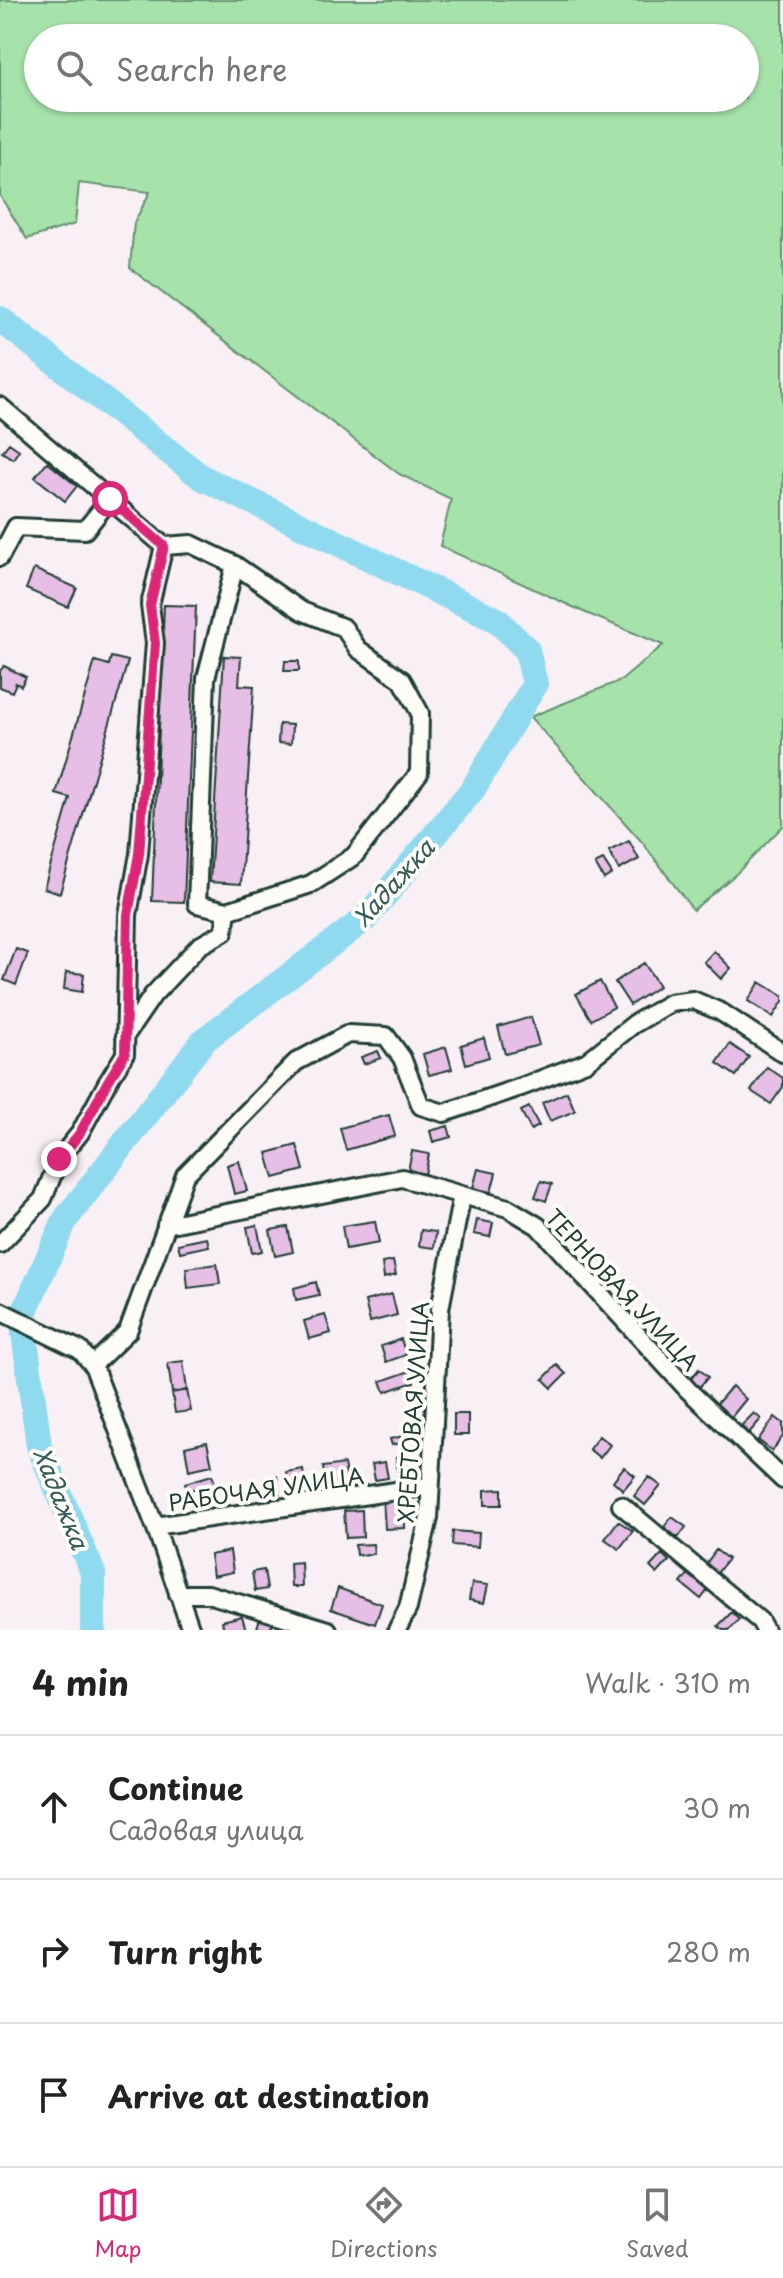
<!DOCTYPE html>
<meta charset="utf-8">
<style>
body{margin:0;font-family:"Playpen Sans",sans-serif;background:#f2f2f2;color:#222}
.stop{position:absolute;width:24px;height:24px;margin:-18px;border:6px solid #db2777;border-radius:50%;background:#fff}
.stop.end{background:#db2777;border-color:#fff;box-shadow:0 2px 8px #0008}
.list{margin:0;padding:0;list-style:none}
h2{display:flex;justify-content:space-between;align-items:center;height:104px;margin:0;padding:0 32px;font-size:34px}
h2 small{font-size:26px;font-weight:400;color:#767676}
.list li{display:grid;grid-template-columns:52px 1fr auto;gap:24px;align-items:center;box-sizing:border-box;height:144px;padding:0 32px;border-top:2px solid #e0e0e0}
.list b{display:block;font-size:30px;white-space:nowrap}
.list p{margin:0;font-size:26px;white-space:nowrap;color:#767676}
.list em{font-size:26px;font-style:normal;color:#767676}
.icon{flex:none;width:44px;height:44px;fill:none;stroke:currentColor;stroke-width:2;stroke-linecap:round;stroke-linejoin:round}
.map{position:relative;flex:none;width:783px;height:1630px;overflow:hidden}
.search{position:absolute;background:#fff;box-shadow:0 2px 6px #0004;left:24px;right:24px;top:24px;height:88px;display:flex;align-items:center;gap:20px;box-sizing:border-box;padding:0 28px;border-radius:44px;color:#767676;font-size:30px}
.sheet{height:536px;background:#fff}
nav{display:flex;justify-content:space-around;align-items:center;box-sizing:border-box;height:112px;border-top:2px solid #e0e0e0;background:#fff;font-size:22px;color:#767676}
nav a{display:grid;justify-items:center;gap:4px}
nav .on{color:#db2777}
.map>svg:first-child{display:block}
.green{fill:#a6e3aa;stroke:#62906f;stroke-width:2;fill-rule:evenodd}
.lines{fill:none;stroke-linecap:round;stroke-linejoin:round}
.river{stroke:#90daf0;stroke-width:26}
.building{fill:#e6bee6;stroke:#1f3d34;stroke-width:2}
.minor-casing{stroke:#1f3d34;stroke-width:22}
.minor{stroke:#fdfcf7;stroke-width:16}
.route{stroke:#db2777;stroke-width:10}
.labels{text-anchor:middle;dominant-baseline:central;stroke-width:8;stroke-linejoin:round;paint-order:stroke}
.street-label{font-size:22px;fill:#1f3d34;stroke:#fdfcf7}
.water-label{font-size:24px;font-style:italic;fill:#365c5a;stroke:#fdfcf7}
</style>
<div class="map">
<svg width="783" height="1630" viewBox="0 0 783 1630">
<rect width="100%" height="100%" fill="#f8f0f4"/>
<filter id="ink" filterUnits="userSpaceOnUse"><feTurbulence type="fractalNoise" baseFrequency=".0125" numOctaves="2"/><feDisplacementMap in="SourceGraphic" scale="16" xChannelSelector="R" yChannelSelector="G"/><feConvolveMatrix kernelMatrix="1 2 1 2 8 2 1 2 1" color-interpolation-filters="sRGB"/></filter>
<g filter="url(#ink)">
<path class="green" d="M0 0H783V826L737 873 693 910 642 842 530 717 622 680 663 645 586 613 440 546 451 499 399 474 130 268 134 223 150 192 79 183 75 224 27 239 0 196ZM745 38V98H38V38Z"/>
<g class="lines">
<path class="river" d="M0 319 201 477 497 620 527 650 535 684 473 789 366 918 204 1040 65 1220 22 1317 39 1446 93 1573V1630"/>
</g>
<path class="building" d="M9 443 19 450 13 459 2 452Z
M47 462 77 486 65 501 35 477Z
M34 569 77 588 68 607 26 589Z
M164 605 196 606 184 902 152 901Z
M224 656 241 657 239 685 254 686 241 884 210 882Z
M111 657 128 661 60 893 44 888 70 798 56 794 95 661 109 665Z
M285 661H299V671H284Z
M4 666 26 677 21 686 16 683 12 692 0 687V671Z
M279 724 292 725 291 744 278 743Z
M629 841 639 859 619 870 609 851Z
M603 860 612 874 604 879 595 864Z
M16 949 28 953 16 985 4 980Z
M714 951 731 968 721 979 704 962Z
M644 963 659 986 630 1005 615 982Z
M66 972 84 974 82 992 64 989Z
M600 981 614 1007 591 1020 576 994Z
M760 982 783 996V1001L773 1017 748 1001Z
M531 1017 539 1045 505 1054 498 1027Z
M484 1038 489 1057 466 1064 461 1045Z
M730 1044 749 1057 736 1076 717 1063Z
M446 1047 452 1069 429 1075 423 1054Z
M378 1051 381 1058 364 1064 361 1057Z
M767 1067 783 1078V1087L771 1104 751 1091Z
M567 1092 575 1111 550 1121 542 1103Z
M529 1107 539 1126 531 1130 521 1111Z
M389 1115 395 1136 346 1150 340 1128Z
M448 1126 451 1137 433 1142 430 1131Z
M297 1145 304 1170 274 1178 267 1153Z
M412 1151 429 1154 425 1174 408 1171Z
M239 1161 247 1191 234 1194 227 1165Z
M478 1169 496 1173 491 1192 473 1188Z
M541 1181 552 1184 546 1201 535 1197Z
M477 1220 493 1223 490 1237 474 1234Z
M375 1221 379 1243 346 1249 342 1226Z
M257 1225 262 1251 252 1253 247 1227Z
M288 1227 293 1252 275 1256 270 1230Z
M421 1230 436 1232 434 1248 419 1246Z
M207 1238 209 1246 180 1252 178 1244Z
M393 1261 396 1275 384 1278 382 1263Z
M217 1264 220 1284 188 1288 186 1268Z
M613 1270 619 1278 605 1288 599 1280Z
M316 1282 319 1295 296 1300 294 1288Z
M392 1294 397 1315 370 1322 365 1301Z
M325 1315 331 1333 309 1339 304 1321Z
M401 1339 406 1355 386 1362 381 1346Z
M183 1361 187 1390 172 1393 168 1363Z
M557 1365 566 1374 552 1388 543 1379Z
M699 1369 708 1377 697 1390 688 1382Z
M410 1371 414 1382 385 1392 381 1381Z
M732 1386 746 1399 729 1420 714 1407Z
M187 1390 191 1411 175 1413 172 1393Z
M754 1413 761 1419 749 1433 741 1426Z
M454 1414H468V1435H454Z
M775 1417 783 1423V1436L772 1451 758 1440Z
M408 1435 409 1441 392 1445 390 1439Z
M599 1436 610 1445 600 1458 589 1449Z
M207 1442 212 1465 189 1470 185 1447Z
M410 1455 412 1477 398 1479 396 1457Z
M385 1462 388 1478 375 1480 372 1464Z
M344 1464 348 1485 326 1488 323 1467Z
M624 1467 635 1476 623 1490 613 1481Z
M303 1469 306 1494 289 1496 286 1472Z
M212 1475 215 1483 187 1491 185 1483Z
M277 1476 280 1500 273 1501 269 1477Z
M649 1477 661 1486 645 1505 634 1496Z
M502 1489V1505H485V1490Z
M214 1492 217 1509 198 1512 196 1495Z
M404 1499 405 1528 385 1529 383 1500Z
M362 1510 363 1537 346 1538 344 1511Z
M672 1517 686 1527 678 1538 664 1527Z
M618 1521 633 1531 619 1549 605 1539Z
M453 1531 479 1533 478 1547 452 1545Z
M373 1544 374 1554 356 1555 355 1545Z
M716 1550 728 1559 717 1573 705 1565Z
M230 1551 233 1572 213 1576 210 1555Z
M662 1554 669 1561 657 1574 650 1567Z
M301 1562 302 1587H291L290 1563Z
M264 1570 267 1589 255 1591 252 1572Z
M690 1572 710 1587 701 1599 681 1583Z
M472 1583 488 1585 484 1603 469 1600Z
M338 1588 382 1604 375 1624 331 1609Z
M732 1612 739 1620 729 1630H723L718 1626Z
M242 1616 246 1630H224L222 1621Z
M260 1618 273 1622 270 1630 257 1628Z"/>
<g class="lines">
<defs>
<path id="minor" d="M0 406 164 546
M164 546 191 544 235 565 302 611 344 628 358 649 402 680 420 713 419 773 354 856 311 884 227 911 197 904 206 678 235 565
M0 557 16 527 85 530 110 499
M125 1036 153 995 199 946 224 932 227 911
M166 1225 402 1178 508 1208 538 1226 688 1390 783 1480
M0 1244 43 1199 59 1159 80 1133 107 1083 125 1054 128 915 139 854 155 643 150 605 164 546
M0 1311 80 1350 93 1365 155 1526 191 1630
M93 1365 128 1331 185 1175 296 1062 348 1034 386 1036 402 1058 421 1106 444 1113 521 1087 586 1062 634 1024 670 1003 693 1000 721 1012 783 1053
M621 1505 760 1621 765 1630
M155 1526 430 1486
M178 1594H208L328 1630
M397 1630 408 1608 429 1518 440 1309 462 1195"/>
</defs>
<use href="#minor" class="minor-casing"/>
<use href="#minor" class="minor"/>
</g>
</g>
<g class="lines" filter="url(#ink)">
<path class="route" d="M59 1159 80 1133 107 1083 125 1054 128 915 139 854 155 643 150 605 164 546 110 499"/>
</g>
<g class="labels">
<g class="street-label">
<text transform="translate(623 1289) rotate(47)">ТЕРНОВАЯ УЛИЦА</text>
<text transform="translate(412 1412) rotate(-86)">ХРЕБТОВАЯ УЛИЦА</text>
<text transform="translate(266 1488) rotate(-8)">РАБОЧАЯ УЛИЦА</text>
</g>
<g class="water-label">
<text transform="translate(393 882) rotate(-48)">Хадажка</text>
<text transform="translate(62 1498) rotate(68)">Хадажка</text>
</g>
</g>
</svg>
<div class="stop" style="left:110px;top:499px"></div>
<div class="stop end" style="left:59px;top:1159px"></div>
<div class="search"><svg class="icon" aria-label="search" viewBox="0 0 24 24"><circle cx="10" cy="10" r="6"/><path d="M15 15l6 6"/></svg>Search here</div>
</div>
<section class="sheet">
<h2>4 min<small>Walk · 310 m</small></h2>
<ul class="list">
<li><svg class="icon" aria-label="ahead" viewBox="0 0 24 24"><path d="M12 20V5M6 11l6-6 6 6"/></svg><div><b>Continue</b><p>Садовая улица</p></div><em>30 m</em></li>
<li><svg class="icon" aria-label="right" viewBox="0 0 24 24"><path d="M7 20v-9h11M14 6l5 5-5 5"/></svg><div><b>Turn right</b></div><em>280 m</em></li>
<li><svg class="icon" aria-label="arrive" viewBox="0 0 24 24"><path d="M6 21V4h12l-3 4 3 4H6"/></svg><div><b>Arrive at destination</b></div></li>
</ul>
</section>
<nav>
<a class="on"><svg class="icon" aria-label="map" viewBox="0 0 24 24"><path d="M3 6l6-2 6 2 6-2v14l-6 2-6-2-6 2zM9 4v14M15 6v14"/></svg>Map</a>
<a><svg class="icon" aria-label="directions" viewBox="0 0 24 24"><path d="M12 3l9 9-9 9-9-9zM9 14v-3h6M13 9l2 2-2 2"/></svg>Directions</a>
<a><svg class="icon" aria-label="saved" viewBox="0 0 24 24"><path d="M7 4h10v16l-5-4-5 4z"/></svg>Saved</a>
</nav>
